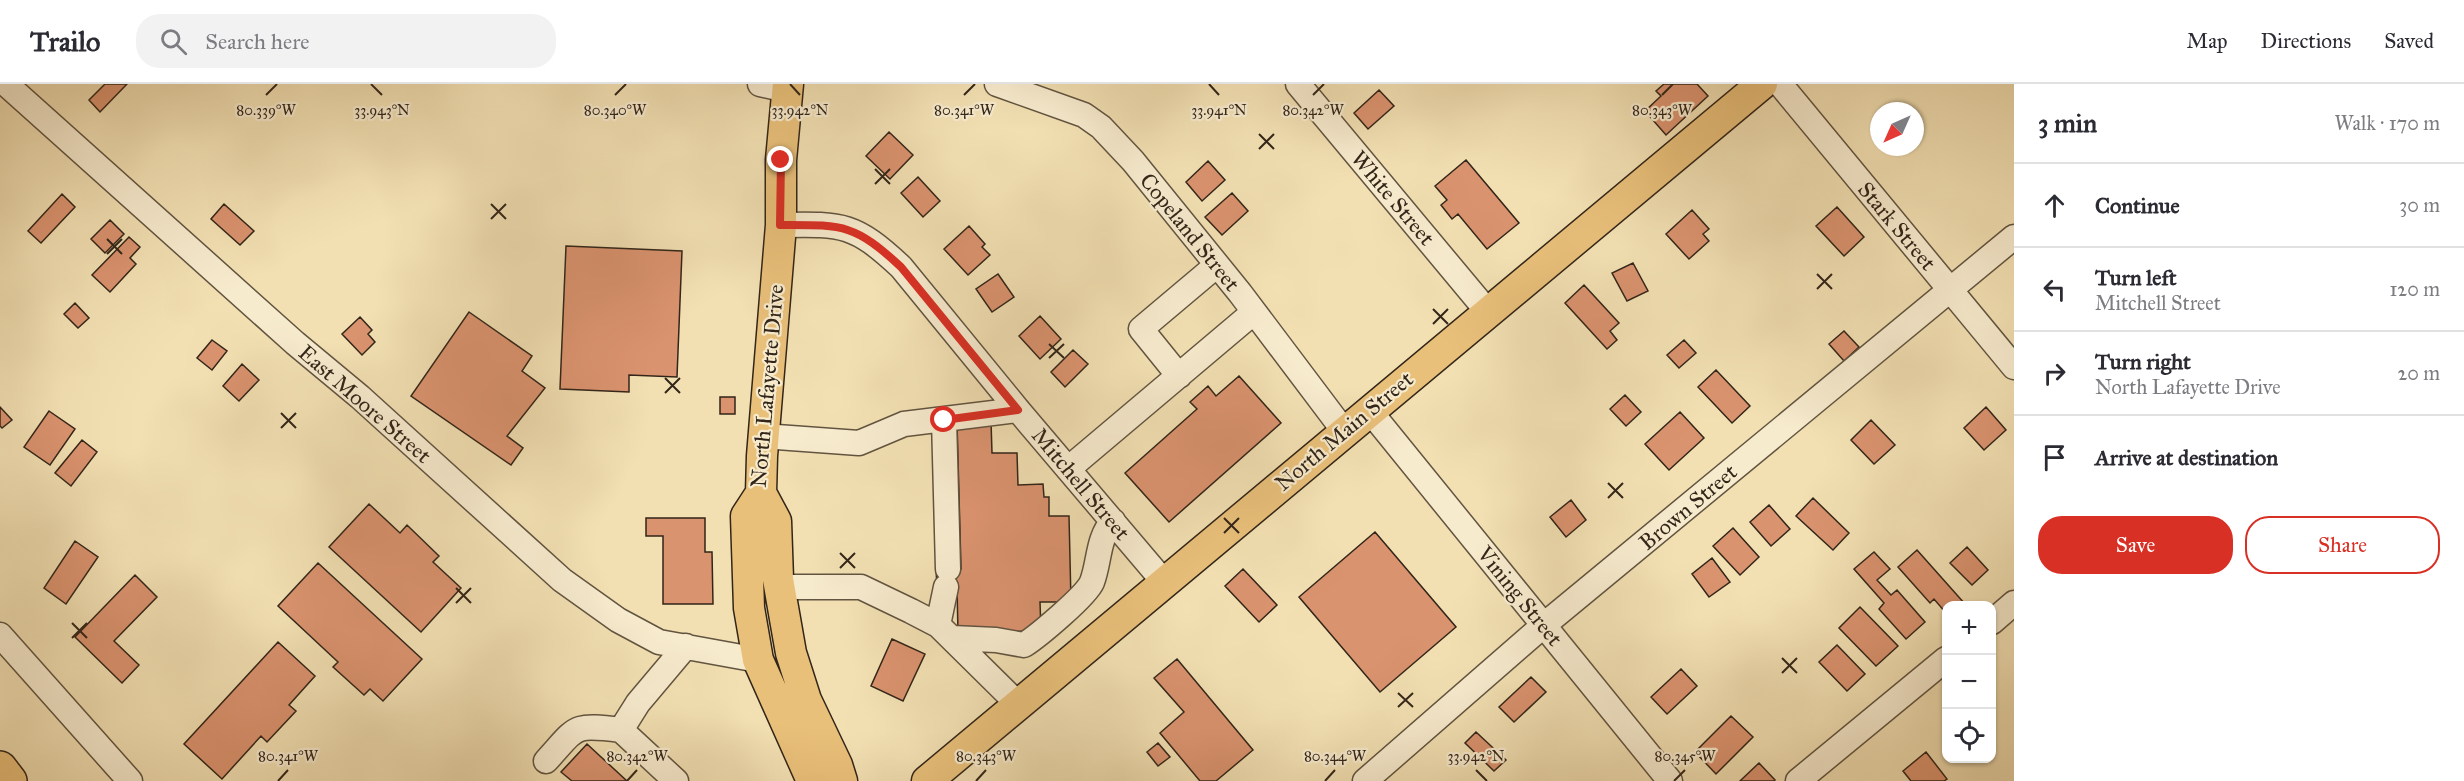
<!DOCTYPE html>
<meta charset="utf-8">
<style>
body{margin:0;font-family:"IM FELL Great Primer",serif;background:#f2f2f3;color:#2b2b33}
.controls{position:absolute;right:18px;bottom:18px;display:grid;overflow:hidden;border-radius:12px;box-shadow:0 2px 4px #0004}
.controls button{width:54px;height:54px;display:grid;place-items:center;padding:0;border:0;border-bottom:2px solid #e1e1e2;background:#fff;color:#2b2b33;font:30px sans-serif}
.compass{position:absolute;left:1870px;top:18px;width:54px;height:54px;border-radius:50%;background:#fff;box-shadow:0 2px 4px #0004;rotate:225deg}
.stop{position:absolute;width:18px;height:18px;margin:-14px;border:4px solid #d93025;border-radius:50%;background:#fff}
.stop.end{background:#d93025;border-color:#fff;box-shadow:0 2px 6px #0008}
.list{margin:0;padding:0;list-style:none}
h2{display:flex;justify-content:space-between;align-items:center;height:78px;margin:0;padding:0 24px;font-size:26px}
h2 small{font-size:20px;font-weight:400;color:#7c7c81}
.list li{display:grid;grid-template-columns:39px 1fr auto;gap:18px;align-items:center;box-sizing:border-box;height:84px;padding:0 24px;border-top:2px solid #e1e1e2}
.list b{display:block;font-size:22px;white-space:nowrap}
.list p{margin:0;font-size:20px;white-space:nowrap;color:#7c7c81}
.list em{font-size:20px;font-style:normal;color:#7c7c81}
.actions{display:flex;gap:12px;padding:18px 24px}
.actions a{flex:1;padding:14px 0;border:2px solid #d93025;border-radius:24px;text-align:center;font-size:21px;color:#d93025}
.actions .main{background:#d93025;color:#fff}
.icon{flex:none;width:33px;height:33px;fill:none;stroke:currentColor;stroke-width:2;stroke-linecap:round;stroke-linejoin:round}
.map{position:relative;flex:none;width:2014px;height:697px;overflow:hidden}
header{display:flex;align-items:center;gap:36px;box-sizing:border-box;height:84px;padding:0 30px;background:#fff;border-bottom:2px solid #e1e1e2}
header strong{font-size:28px}
nav{display:flex;gap:33px;margin-inline-start:auto;font-size:21px}
.search{width:420px;height:54px;background:#f2f2f3;display:flex;align-items:center;gap:15px;box-sizing:border-box;padding:0 21px;border-radius:24px;color:#7c7c81;font-size:22px}
main{display:flex}
aside{flex:1;background:#fff}
.map>svg:first-child{display:block}
.building{fill:#da936f;stroke:#322519;stroke-width:1.5}
.lines{fill:none;stroke-linecap:round;stroke-linejoin:round}
.minor-casing{stroke:#625440;stroke-width:27}
.major-casing{stroke:#322519;stroke-width:33}
.highway-casing{stroke:#322519;stroke-width:36}
.minor{stroke:#f7ebce;stroke-width:24}
.major{stroke:#e9c07a;stroke-width:30}
.highway{stroke:#e9c07a;stroke-width:33}
.route{stroke:#d93025;stroke-width:8}
.ticks{fill:none;stroke:#322519;stroke-width:2}
.labels{text-anchor:middle;dominant-baseline:central;stroke-width:4.5;stroke-linejoin:round;paint-order:stroke}
.street-label{font-size:22px;fill:#322519;stroke:#f7ebce}
.ticks-label{font-size:15px;text-anchor:middle;fill:#322519;stroke:#f7ebce;stroke-width:4.5;stroke-linejoin:round;paint-order:stroke}
</style>
<header>
<strong>Trailo</strong>
<div class="search"><svg class="icon" aria-label="search" viewBox="0 0 24 24"><circle cx="10" cy="10" r="6"/><path d="M15 15l6 6"/></svg>Search here</div>
<nav><a>Map</a><a>Directions</a><a>Saved</a></nav>
</header>
<main>
<div class="map">
<svg width="2014" height="697" viewBox="0 0 2014 697">
<rect width="100%" height="100%" fill="#f2e0b3"/>
<filter id="stains"><feTurbulence type="fractalNoise" baseFrequency=".00333" numOctaves="4"/><feColorMatrix values="0 0 0 0 .2 0 0 0 0 .09 0 0 0 0 .02 0 0 0 .5 -.17"/></filter>
<radialGradient id="worn" r=".72"><stop offset=".6" stop-color="#630" stop-opacity="0"/><stop offset="1" stop-color="#630" stop-opacity=".3"/></radialGradient>
<path class="building" d="M105 0H127L100 28 89 16Z
M1664 0H1697L1708 12 1666 51 1645 27 1661 12 1656 7Z
M1379 6 1394 22 1368 45 1354 29Z
M889 48 913 71 890 95 866 72Z
M1466 76 1519 139 1487 165 1458 130 1452 135 1441 121 1447 116 1435 102Z
M1208 77 1225 96 1202 117 1186 98Z
M918 93 940 117 923 133 901 109Z
M1232 109 1248 127 1222 151 1205 133Z
M62 110 75 123 41 159 28 147Z
M224 120 254 147 240 161 211 135Z
M1837 123 1864 153 1844 172 1816 142Z
M1692 126 1709 145 1703 150 1709 157 1689 175 1666 150Z
M110 136 124 150 105 169 91 155Z
M969 142 985 160 982 163 990 171 968 191 944 165Z
M129 153 140 163 130 174 136 180 110 208 92 191Z
M566 162 682 167 677 293 629 291V308L560 305Z
M1633 179 1648 207 1627 217 1612 189Z
M998 190 1014 213 992 228 976 205Z
M1584 201 1619 239 1610 247 1617 256 1607 265 1565 219Z
M75 219 89 234 78 244 64 230Z
M469 228 532 272 522 287 545 304 507 352 523 364 511 381 411 312Z
M1040 232 1061 255 1040 275 1019 252Z
M360 233 372 246 368 250 375 258 362 271 342 250Z
M1844 247 1859 263 1844 277 1829 260Z
M212 256 227 267 212 286 197 274Z
M1684 256 1696 269 1679 284 1667 271Z
M1073 266 1088 280 1065 303 1051 288Z
M242 280 259 296 239 317 223 302Z
M1716 286 1750 322 1732 339 1698 303Z
M1239 292 1281 339 1169 438 1125 389 1197 325 1190 318 1208 302 1216 312Z
M1625 311 1641 328 1626 342 1610 325Z
M720 313H735V330H720Z
M0 323 12 336 2 344 0 342Z
M1986 323 2006 346 1984 366 1964 344Z
M49 327 75 345 50 381 24 363Z
M1680 328 1704 354 1669 386 1645 360Z
M1871 336 1895 361 1874 380 1851 356Z
M991 337 992 369H1017L1018 401 1043 400 1044 413H1049V432H1069L1071 518H1040L1041 547 958 549 957 503H937L936 485H961L957 338Z
M82 356 97 368 71 402 55 389Z
M1813 414 1849 449 1833 466 1796 432Z
M1571 416 1586 436 1566 453 1550 433Z
M369 420 400 449 407 441 439 472 433 478 461 504 421 548 329 463Z
M1769 421 1790 445 1771 462 1750 438Z
M646 434H705V468H712L713 520H663V452H646Z
M1733 444 1759 473 1740 491 1713 462Z
M1375 448 1456 543 1380 608 1299 513Z
M75 457 98 473 66 520 44 504Z
M1967 463 1988 486 1972 501 1950 479Z
M1917 466 1965 520 1963 522H1946V529L1934 515 1930 519 1898 483Z
M1874 468 1890 485 1877 496 1891 511 1897 506 1925 538 1906 555 1879 525 1884 519 1854 485Z
M1712 474 1730 498 1709 513 1692 490Z
M318 479 422 575 383 617 370 605 364 611 333 583 338 578 278 522Z
M1243 485 1277 521 1259 538 1225 502Z
M135 491 157 513 114 557 139 581 122 599 75 553Z
M1860 523 1898 562 1876 582 1839 544Z
M892 555 925 570 903 617 871 602Z
M278 558 315 592 289 621 296 627 267 658 261 652 222 695 184 660Z
M1837 561 1865 590 1847 607 1819 578Z
M1177 575 1253 666 1216 697H1200L1160 649 1184 628 1154 594Z
M1681 585 1697 602 1667 630 1651 613Z
M1531 593 1546 608 1514 638 1499 623Z
M1731 632 1753 653 1716 690 1695 668Z
M1476 648 1506 676 1494 687 1465 659Z
M1158 659 1170 673 1158 682 1147 668Z
M587 660 627 697H572L561 688Z
M1926 668 1947 695 1944 697H1911L1903 687Z
M1759 679 1775 696 1774 697H1740Z"/>
<g class="lines">
<defs>
<path id="minor" d="M6 0 295 259 360 313 562 496 618 536 659 558 758 576
M760 0 787 6
M997 0 1084 31 1101 43 1133 77 1240 209 1344 347
M1298 0 1488 228
M1780 0 2014 283
M781 141C842 140 854 139 901 183L1018 326 1164 498
M1179 292 1141 245 1217 181
M1369 326 1670 697
M944 336 948 485
M763 352 859 359 904 340 1018 326
M1068 385 1254 228
M780 503H861L911 527 938 541 1018 620
M1992 538 2014 519
M938 541 946 503
M0 551 130 697
M952 554 996 556 1024 561C1038 552 1086 512 1092 498 1100 477 1097 455 1113 437
M546 677C578 642 572 640 621 646
M676 697 621 646 638 619 686 562
M1365 697 1544 541 2014 153
M1798 697 1946 575"/>
<path id="major" d="M788 0 781 76V141L762 372 761 409 746 432 749 524 758 576 812 697
M761 409 776 437 778 495 791 569 806 616 837 681 842 697
M927 697 1762 0"/>
<path id="highway" d="M0 684 10 697"/>
</defs>
<use href="#minor" class="minor-casing"/>
<use href="#major" class="major-casing"/>
<use href="#highway" class="highway-casing"/>
<use href="#minor" class="minor"/>
<use href="#major" class="major"/>
<use href="#highway" class="highway"/>
</g>
<g class="lines">
<path class="route" d="M781 76 780 141C842 141 854 139 901 183L1018 326 944 336"/>
</g>
<path class="ticks" d="M371 0 382 11M790 0 800 11M1209 0 1219 11M266 11 277 0M615 11 626 0M964 11 975 0M1313 11 1324 0M1662 11 1673 0M1259 50 1274 65M1259 65 1274 50M875 85 890 100M875 100 890 85M491 120 506 135M491 135 506 120M107 155 122 170M107 170 122 155M1817 190 1832 205M1817 205 1832 190M1433 225 1448 240M1433 240 1448 225M1049 260 1064 274M1049 274 1064 260M665 294 680 309M665 309 680 294M281 329 296 344M281 344 296 329M1608 399 1623 414M1608 414 1623 399M1224 434 1239 449M1224 449 1239 434M840 469 855 484M840 484 855 469M456 504 471 519M456 519 471 504M72 539 87 554M72 554 87 539M1782 574 1797 589M1782 589 1797 574M1398 609 1413 623M1398 623 1413 609M1476 686 1487 697M278 697 288 686M627 697 637 686M976 697 986 686M1325 697 1335 686M1674 697 1685 686"/>
<g class="labels">
<g class="street-label">
<text transform="translate(1393 114) rotate(50)">White Street</text>
<text transform="translate(1897 142) rotate(50)">Stark Street</text>
<text transform="translate(1190 148) rotate(51)">Copeland Street</text>
<text transform="translate(767 302) rotate(-85)">North Lafayette Drive</text>
<text transform="translate(365 320) rotate(41)">East Moore Street</text>
<text transform="translate(1344 347) rotate(-40)">North Main Street</text>
<text transform="translate(1081 400) rotate(50)">Mitchell Street</text>
<text transform="translate(1688 423) rotate(-40)">Brown Street</text>
<text transform="translate(1520 512) rotate(51)">Vining Street</text>
</g>
</g>
<g class="ticks-label">
<text x="266" y="31">80.339°W</text>
<text x="382" y="31">33.943°N</text>
<text x="615" y="31">80.340°W</text>
<text x="800" y="31">33.942°N</text>
<text x="964" y="31">80.341°W</text>
<text x="1219" y="31">33.941°N</text>
<text x="1313" y="31">80.342°W</text>
<text x="1662" y="31">80.343°W</text>
<text x="288" y="677">80.341°W</text>
<text x="637" y="677">80.342°W</text>
<text x="986" y="677">80.343°W</text>
<text x="1335" y="677">80.344°W</text>
<text x="1476" y="677">33.942°N</text>
<text x="1685" y="677">80.345°W</text>
</g>
<rect width="100%" height="100%" filter="url(#stains)"/>
<rect width="100%" height="100%" fill="url(#worn)"/>
</svg>
<div class="controls">
<button>+</button>
<button>−</button>
<button><svg class="icon" aria-label="locate" viewBox="0 0 24 24"><circle cx="12" cy="12" r="6"/><path d="M12 2v4M12 18v4M2 12h4M18 12h4"/></svg></button>
</div>
<svg class="compass" viewBox="-18 -18 36 36"><path d="M0-13l5 13h-10z" fill="#e53935"/><path d="M0 13l5-13h-10z" fill="#7c7c81"/></svg>
<div class="stop" style="left:944px;top:336px"></div>
<div class="stop end" style="left:781px;top:76px"></div>
</div>
<aside>
<h2>3 min<small>Walk · 170 m</small></h2>
<ul class="list">
<li><svg class="icon" aria-label="ahead" viewBox="0 0 24 24"><path d="M12 20V5M6 11l6-6 6 6"/></svg><div><b>Continue</b></div><em>30 m</em></li>
<li><svg class="icon" aria-label="left" viewBox="0 0 24 24"><path d="M17 20v-9H6M10 6l-5 5 5 5"/></svg><div><b>Turn left</b><p>Mitchell Street</p></div><em>120 m</em></li>
<li><svg class="icon" aria-label="right" viewBox="0 0 24 24"><path d="M7 20v-9h11M14 6l5 5-5 5"/></svg><div><b>Turn right</b><p>North Lafayette Drive</p></div><em>20 m</em></li>
<li><svg class="icon" aria-label="arrive" viewBox="0 0 24 24"><path d="M6 21V4h12l-3 4 3 4H6"/></svg><div><b>Arrive at destination</b></div></li>
</ul>
<div class="actions"><a class="main">Save</a><a>Share</a></div>
</aside>
</main>
